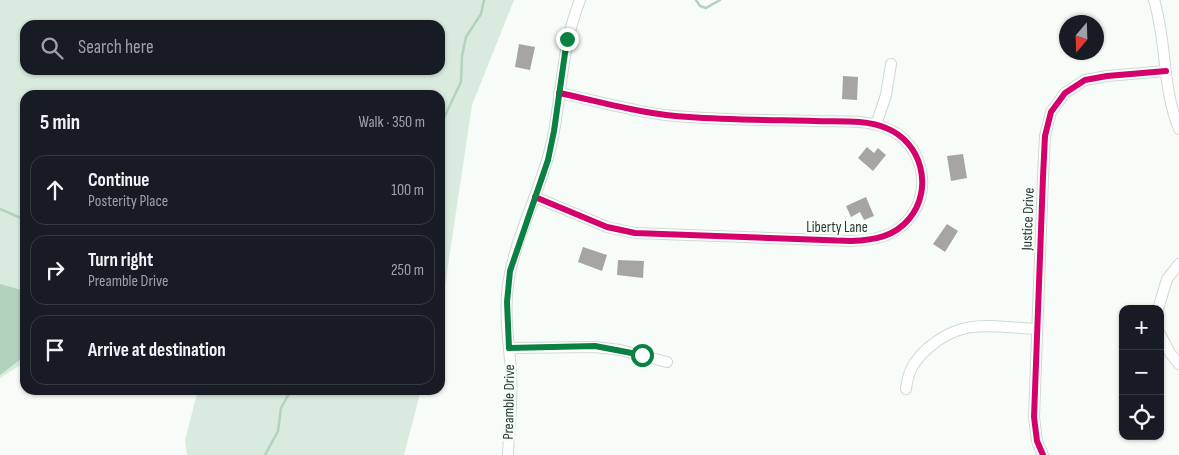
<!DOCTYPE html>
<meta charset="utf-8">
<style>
body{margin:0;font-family:"Sofia Sans Condensed",sans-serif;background:#242831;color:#f1f3f6}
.controls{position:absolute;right:15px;bottom:15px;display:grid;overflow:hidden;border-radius:10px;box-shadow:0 1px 4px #0004}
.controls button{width:45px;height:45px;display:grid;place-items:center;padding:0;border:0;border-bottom:1px solid #363941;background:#171b24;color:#f1f3f6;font:25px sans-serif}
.compass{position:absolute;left:1059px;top:15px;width:45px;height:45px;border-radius:50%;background:#171b24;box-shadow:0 1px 4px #0004;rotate:199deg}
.stop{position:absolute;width:15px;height:15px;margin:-11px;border:4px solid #0b8043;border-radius:50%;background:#fff}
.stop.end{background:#0b8043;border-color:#fff;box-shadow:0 1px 5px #0008}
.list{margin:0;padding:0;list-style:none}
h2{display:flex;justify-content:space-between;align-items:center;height:65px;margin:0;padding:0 20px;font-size:21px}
h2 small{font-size:16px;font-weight:400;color:#9ea1a6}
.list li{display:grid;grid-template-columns:32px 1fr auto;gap:15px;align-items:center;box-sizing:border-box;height:70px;margin:0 10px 10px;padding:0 10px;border:1px solid #363941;border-radius:15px}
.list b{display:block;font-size:19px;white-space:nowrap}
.list p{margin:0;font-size:16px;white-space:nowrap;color:#9ea1a6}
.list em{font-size:16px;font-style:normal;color:#9ea1a6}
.icon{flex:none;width:28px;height:28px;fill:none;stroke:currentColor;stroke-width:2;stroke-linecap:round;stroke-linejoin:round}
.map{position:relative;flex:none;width:1179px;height:455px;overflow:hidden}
.search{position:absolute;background:#171b24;box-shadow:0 1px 4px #0004;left:20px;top:20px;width:425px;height:55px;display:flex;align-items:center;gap:12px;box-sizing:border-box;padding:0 18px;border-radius:15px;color:#9ea1a6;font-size:19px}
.panel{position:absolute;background:#171b24;box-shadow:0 1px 4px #0004;left:20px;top:90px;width:425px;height:305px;border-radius:15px}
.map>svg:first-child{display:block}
.green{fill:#d8ebde;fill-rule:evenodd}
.water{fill:#b3d2bd}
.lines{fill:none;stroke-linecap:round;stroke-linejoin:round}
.stream{stroke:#b3d2bd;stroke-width:2.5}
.building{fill:#a7a5a3}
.minor-casing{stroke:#d1d8d3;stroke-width:12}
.minor{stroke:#fefffe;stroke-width:10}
.cycleway-casing{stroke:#f5fef8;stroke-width:9}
.cycleway{stroke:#d6006c;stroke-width:6}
.route{stroke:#0b8043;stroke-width:6}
.labels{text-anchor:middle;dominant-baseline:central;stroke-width:5;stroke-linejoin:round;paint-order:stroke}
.street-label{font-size:15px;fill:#2e3630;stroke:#f5fef8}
</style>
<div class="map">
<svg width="1179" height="455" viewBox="0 0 1179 455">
<rect width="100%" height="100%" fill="#f7fcf9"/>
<path class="green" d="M0 0H514L472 105 445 286 440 284V95H25V362L0 378ZM25 25H440V70H25Z
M198 390H421L404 455H187L185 440Z"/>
<path class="water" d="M0 284 25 291V356L0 375Z"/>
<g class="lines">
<path class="stream" d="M696 0 700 6 706 8 720 0
M440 126 461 82 462 56 466 37 481 14 484 0
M0 209 25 220
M265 455 278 431 281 408 291 390"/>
</g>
<path class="building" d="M519 44 535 47 530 70 515 67Z
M843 76 858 77 857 100 842 99Z
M867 147 874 153 878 148 886 155 873 171 858 158Z
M963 154 967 178 951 181 947 156Z
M866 197 874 216 864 220 860 212 851 217 846 206Z
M947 224 958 231 945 252 933 244Z
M583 247 607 255 602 271 578 262Z
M618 260 644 261 643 278 617 275Z"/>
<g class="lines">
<defs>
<path id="minor" d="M1154 0C1167 42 1162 88 1179 129
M876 125 886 95 891 64
M535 197 607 227 635 233 851 241C874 240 894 237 909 219 934 189 922 142 886 128 864 119 837 122 814 121 773 120 731 120 689 117 645 115 602 102 559 93
M1158 309 1167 279 1179 264
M1160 334 1170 353 1179 364
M509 348 595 347 620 350 667 362
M906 389C908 371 914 361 927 349 963 317 992 327 1037 329
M508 455C509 428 513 399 511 372 509 343 504 314 508 285 515 234 543 188 553 137 562 91 562 45 580 0
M1043 455 1037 441 1034 417 1043 177 1045 136 1051 112 1065 93 1085 80 1107 76 1166 71"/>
</defs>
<use href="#minor" class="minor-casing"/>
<use href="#minor" class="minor"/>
<defs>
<path id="cycleway" d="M535 197 607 227 635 233 851 241C874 240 894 237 909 219 934 189 922 142 886 128 864 119 837 122 814 121 773 120 731 120 689 117 645 115 602 102 559 93
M1043 455 1037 441 1034 417 1043 177 1045 136 1051 112 1065 93 1085 80 1107 76 1166 71"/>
</defs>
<use href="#cycleway" class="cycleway-casing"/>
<use href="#cycleway" class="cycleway"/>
</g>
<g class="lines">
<path class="route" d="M567 39 554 131 548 160 510 271 507 302 509 348 595 346 642 355"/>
</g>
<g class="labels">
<g class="street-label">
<text transform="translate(1028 219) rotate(-88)">Justice Drive</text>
<text x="837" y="227">Liberty Lane</text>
<text transform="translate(509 402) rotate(-89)">Preamble Drive</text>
</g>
</g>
</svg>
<div class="controls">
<button>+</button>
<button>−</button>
<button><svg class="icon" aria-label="locate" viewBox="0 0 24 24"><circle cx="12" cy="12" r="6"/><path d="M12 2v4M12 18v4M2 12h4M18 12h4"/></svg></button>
</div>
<svg class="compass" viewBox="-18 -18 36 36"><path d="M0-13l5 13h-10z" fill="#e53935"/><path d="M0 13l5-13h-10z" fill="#9ea1a6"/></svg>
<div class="stop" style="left:642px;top:355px"></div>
<div class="stop end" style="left:567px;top:39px"></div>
<div class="search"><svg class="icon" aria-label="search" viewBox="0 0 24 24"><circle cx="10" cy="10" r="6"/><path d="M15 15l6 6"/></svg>Search here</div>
<section class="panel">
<h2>5 min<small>Walk · 350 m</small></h2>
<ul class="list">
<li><svg class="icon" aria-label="ahead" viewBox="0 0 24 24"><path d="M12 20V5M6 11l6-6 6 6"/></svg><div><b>Continue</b><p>Posterity Place</p></div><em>100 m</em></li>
<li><svg class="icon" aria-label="right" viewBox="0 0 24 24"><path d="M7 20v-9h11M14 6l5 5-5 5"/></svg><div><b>Turn right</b><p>Preamble Drive</p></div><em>250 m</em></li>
<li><svg class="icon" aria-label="arrive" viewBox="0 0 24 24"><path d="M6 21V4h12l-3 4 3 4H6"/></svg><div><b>Arrive at destination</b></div></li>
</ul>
</section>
</div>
